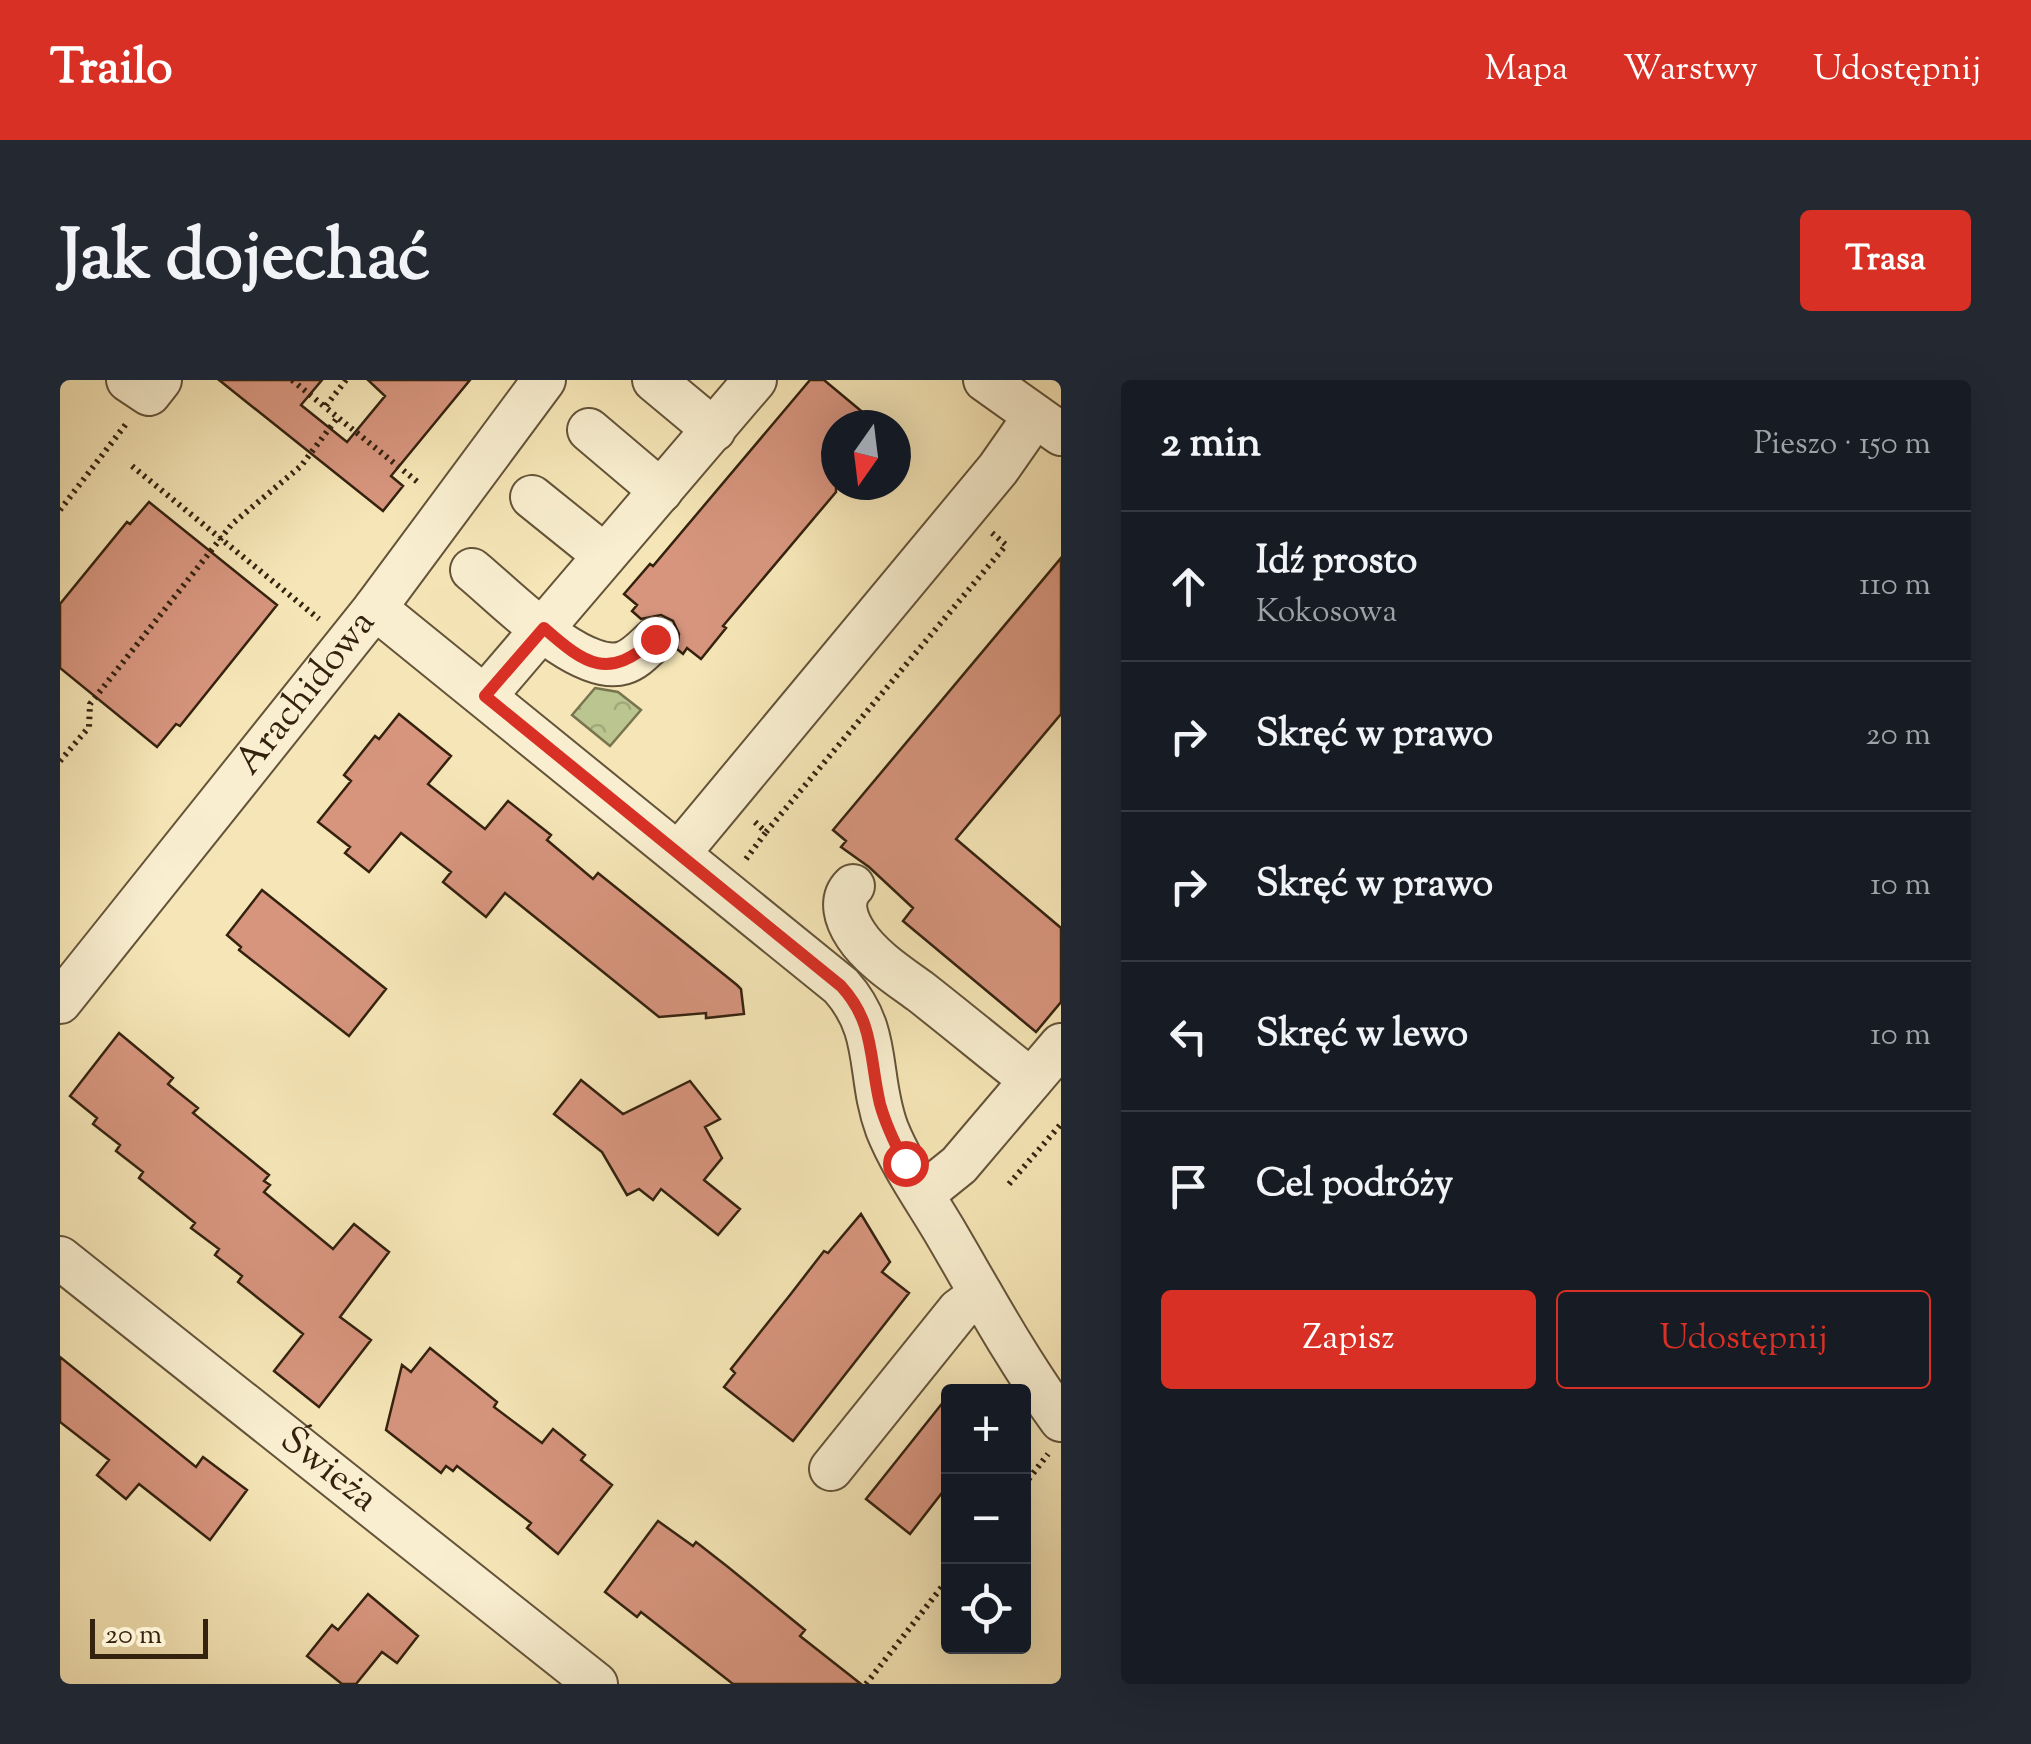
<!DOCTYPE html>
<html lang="pl">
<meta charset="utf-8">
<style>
body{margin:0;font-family:"Sorts Mill Goudy",serif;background:#242831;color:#f1f3f6}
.controls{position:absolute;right:30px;bottom:30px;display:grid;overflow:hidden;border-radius:10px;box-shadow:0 10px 40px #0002}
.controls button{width:90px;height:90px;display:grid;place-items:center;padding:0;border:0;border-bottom:2px solid #363941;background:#171b24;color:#f1f3f6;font:50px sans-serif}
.compass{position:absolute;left:761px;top:30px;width:90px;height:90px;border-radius:50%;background:#171b24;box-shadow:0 10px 40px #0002;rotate:194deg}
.scale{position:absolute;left:30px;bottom:25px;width:118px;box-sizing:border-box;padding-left:10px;border:5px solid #34220f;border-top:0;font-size:28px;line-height:35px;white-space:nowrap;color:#34220f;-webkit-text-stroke:8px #f9efd0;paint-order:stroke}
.stop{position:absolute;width:30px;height:30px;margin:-22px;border:8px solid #d93025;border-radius:50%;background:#fff}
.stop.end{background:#d93025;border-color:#fff;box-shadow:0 2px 10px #0008}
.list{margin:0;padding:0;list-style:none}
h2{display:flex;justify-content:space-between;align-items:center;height:130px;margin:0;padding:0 40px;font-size:42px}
h2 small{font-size:32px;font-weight:400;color:#9ea1a6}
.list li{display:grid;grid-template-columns:65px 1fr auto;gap:30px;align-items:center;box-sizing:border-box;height:150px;padding:0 40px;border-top:2px solid #363941}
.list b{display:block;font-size:38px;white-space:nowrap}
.list p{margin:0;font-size:32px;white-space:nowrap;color:#9ea1a6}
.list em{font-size:32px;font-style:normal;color:#9ea1a6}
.actions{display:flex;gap:20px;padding:30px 40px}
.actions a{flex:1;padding:22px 0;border:2px solid #d93025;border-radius:10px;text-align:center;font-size:35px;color:#d93025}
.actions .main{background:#d93025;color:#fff}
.icon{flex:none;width:55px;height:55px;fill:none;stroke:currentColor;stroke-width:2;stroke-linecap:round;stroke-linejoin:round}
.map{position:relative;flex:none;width:1001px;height:1304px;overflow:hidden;border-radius:10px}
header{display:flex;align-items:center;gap:60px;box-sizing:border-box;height:140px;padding:0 50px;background:#d93025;color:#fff}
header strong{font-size:48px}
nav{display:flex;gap:55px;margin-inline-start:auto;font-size:35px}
.intro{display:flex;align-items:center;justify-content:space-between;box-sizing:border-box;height:240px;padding:0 60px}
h1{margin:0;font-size:70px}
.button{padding:25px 45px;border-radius:10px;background:#d93025;color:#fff;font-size:35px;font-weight:700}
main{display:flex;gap:60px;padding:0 60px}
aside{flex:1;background:#171b24;border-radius:10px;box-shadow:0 10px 40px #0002}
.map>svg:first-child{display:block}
.park{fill:url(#park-crowns);stroke:#78744f;stroke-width:2.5}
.building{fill:#d7957e;stroke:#34220f;stroke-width:2.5}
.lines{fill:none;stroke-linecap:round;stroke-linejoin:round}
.minor-casing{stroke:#645339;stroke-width:46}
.path{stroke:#34220f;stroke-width:6;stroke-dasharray:2.5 5;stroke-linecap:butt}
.minor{stroke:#f9efd0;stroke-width:42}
.route{stroke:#d93025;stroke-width:12}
.labels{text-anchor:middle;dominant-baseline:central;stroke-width:9;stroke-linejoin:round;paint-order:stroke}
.street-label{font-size:38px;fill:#34220f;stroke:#f9efd0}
</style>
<header>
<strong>Trailo</strong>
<nav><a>Mapa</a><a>Warstwy</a><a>Udostępnij</a></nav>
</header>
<div class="intro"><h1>Jak dojechać</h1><a class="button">Trasa</a></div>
<main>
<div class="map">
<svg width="1001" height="1304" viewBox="0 0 1001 1304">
<defs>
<pattern id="park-crowns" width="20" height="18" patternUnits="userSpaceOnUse" patternTransform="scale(2.5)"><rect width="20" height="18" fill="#bbc58f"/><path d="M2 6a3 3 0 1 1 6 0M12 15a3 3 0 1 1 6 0" fill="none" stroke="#a1a97a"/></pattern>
</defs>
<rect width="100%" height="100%" fill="#f6e6b7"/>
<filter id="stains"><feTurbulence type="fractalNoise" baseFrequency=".002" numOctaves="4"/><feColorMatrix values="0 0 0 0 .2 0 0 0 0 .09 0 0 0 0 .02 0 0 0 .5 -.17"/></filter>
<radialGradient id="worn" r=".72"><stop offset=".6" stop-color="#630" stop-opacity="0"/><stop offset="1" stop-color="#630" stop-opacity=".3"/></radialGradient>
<path class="park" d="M535 308 558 312 581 330 550 366 512 335Z"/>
<path class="building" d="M159 0H262L241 25 287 62 325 16 308 0H410L331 96 343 106 323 131Z
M750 0H764L818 45H776V112L663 246 666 248 641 279 627 268 623 274 617 269 619 254 613 241 601 235 581 239 572 231 577 225 564 214 590 184 593 186Z
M89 122 217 225 120 346 116 344 97 367 0 288V224L67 142 70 144Z
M1001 178V334L896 459 1001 548V622L976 652 843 541 853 528 809 487 781 467 786 461 773 450Z
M339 334 391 376 368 404 425 449 448 421 491 455 487 460 533 499 538 493 677 605 681 609 684 634 646 638V633L599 637 445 513 426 537 383 502 391 492 341 453 309 492 285 473 290 467 258 442 291 401 284 395 315 356 319 359Z
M202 510 326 609 289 656 179 570 181 567 167 555Z
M59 653 113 698 108 704 138 728 133 733 209 795 204 801 210 805 204 812 273 869 294 844 329 872 280 937 311 960 259 1027 214 991 243 954 178 902 182 896 155 875 159 869 131 848 135 843 79 798 83 792 56 771 60 765 33 744 37 738 10 716Z
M521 700 563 734 630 701 660 739 645 747 662 778 644 800 680 829 658 855 601 809 593 820 579 809 567 815 542 772 494 734Z
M801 834 830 882 822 892 849 913 733 1061 664 1007 675 993 671 989 730 915 764 871 768 873Z
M370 968 437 1022 434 1027 482 1063 493 1049 525 1075 521 1080 552 1105 498 1174 467 1148 471 1143 397 1086 393 1091 386 1086 381 1093 326 1050 342 985 351 992Z
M0 977 136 1087 143 1077 187 1110 150 1160 79 1104 66 1119 37 1095 49 1080 0 1042Z
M888 1016V1105L850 1154 806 1119Z
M598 1141 633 1166 636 1162 668 1187 745 1250 740 1256 801 1304H673L581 1232 577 1237 545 1212Z
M308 1214 358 1256 337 1283 322 1272 296 1304H282L247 1276 272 1245 278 1250Z"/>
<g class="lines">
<defs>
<g id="minor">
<path d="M68 0 89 14 100 0"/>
<path d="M594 0 654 50"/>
<path d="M925 0 1001 54"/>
<path d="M529 50 601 111"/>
<path d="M472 117 544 175"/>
<path d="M412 190C444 216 520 296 563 283 576 279 585 268 595 259"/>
<path d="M315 228 781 606C822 652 807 695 827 749 841 784 865 818 884 850 921 913 957 980 1001 1040"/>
<path d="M425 316 695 0"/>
<path d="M619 473 938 89 975 36"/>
<path d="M793 506C779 520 786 540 796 555 811 578 839 596 861 612 898 641 934 671 971 700"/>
<path id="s1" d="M0 622 315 228 484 0"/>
<path d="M863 814 899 785 1001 665"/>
<path id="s2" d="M0 878 536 1304"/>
<path d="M771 1089 899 930 921 914"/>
</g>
</defs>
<use href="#minor" class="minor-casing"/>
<path class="path" d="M232 0 265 27
M286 0 265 27 360 104
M72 86 259 239
M0 130 66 44
M0 381 29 347 30 324 172 144 241 86 278 37
M695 442 706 452 946 165 932 153
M686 479 706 452
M949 804 1001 744
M964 1105 988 1074
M806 1304 888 1199"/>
<use href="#minor" class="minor"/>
</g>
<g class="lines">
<path class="route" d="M595 259C548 301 526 285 484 248L425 316 781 606C815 643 809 678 820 724 826 746 835 764 845 783"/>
</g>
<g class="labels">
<g class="street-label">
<text stroke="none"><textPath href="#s1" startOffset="395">Arachidowa</textPath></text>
<text stroke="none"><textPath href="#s2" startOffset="342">Świeża</textPath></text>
</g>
</g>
<rect width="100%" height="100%" filter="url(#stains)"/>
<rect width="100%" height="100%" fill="url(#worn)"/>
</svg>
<div class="controls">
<button>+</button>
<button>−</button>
<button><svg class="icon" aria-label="locate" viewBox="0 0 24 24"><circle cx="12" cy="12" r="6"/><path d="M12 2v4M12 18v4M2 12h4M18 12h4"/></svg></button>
</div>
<svg class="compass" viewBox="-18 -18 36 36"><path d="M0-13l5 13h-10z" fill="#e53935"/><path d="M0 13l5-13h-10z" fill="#9ea1a6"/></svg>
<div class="scale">20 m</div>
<div class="stop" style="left:845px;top:783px"></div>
<div class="stop end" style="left:595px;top:259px"></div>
</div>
<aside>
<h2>2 min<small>Pieszo · 150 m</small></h2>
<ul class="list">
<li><svg class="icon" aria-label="ahead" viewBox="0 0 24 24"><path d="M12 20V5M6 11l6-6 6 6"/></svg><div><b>Idź prosto</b><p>Kokosowa</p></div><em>110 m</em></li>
<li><svg class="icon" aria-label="right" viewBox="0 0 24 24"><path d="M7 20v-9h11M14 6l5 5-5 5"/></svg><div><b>Skręć w prawo</b></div><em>20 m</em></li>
<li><svg class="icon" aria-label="right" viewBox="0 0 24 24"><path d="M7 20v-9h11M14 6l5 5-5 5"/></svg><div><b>Skręć w prawo</b></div><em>10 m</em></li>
<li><svg class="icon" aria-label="left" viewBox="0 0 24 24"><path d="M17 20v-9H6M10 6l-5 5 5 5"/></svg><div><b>Skręć w lewo</b></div><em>10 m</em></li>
<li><svg class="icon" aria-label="arrive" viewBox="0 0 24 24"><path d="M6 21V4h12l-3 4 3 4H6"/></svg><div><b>Cel podróży</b></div></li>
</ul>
<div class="actions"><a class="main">Zapisz</a><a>Udostępnij</a></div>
</aside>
</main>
